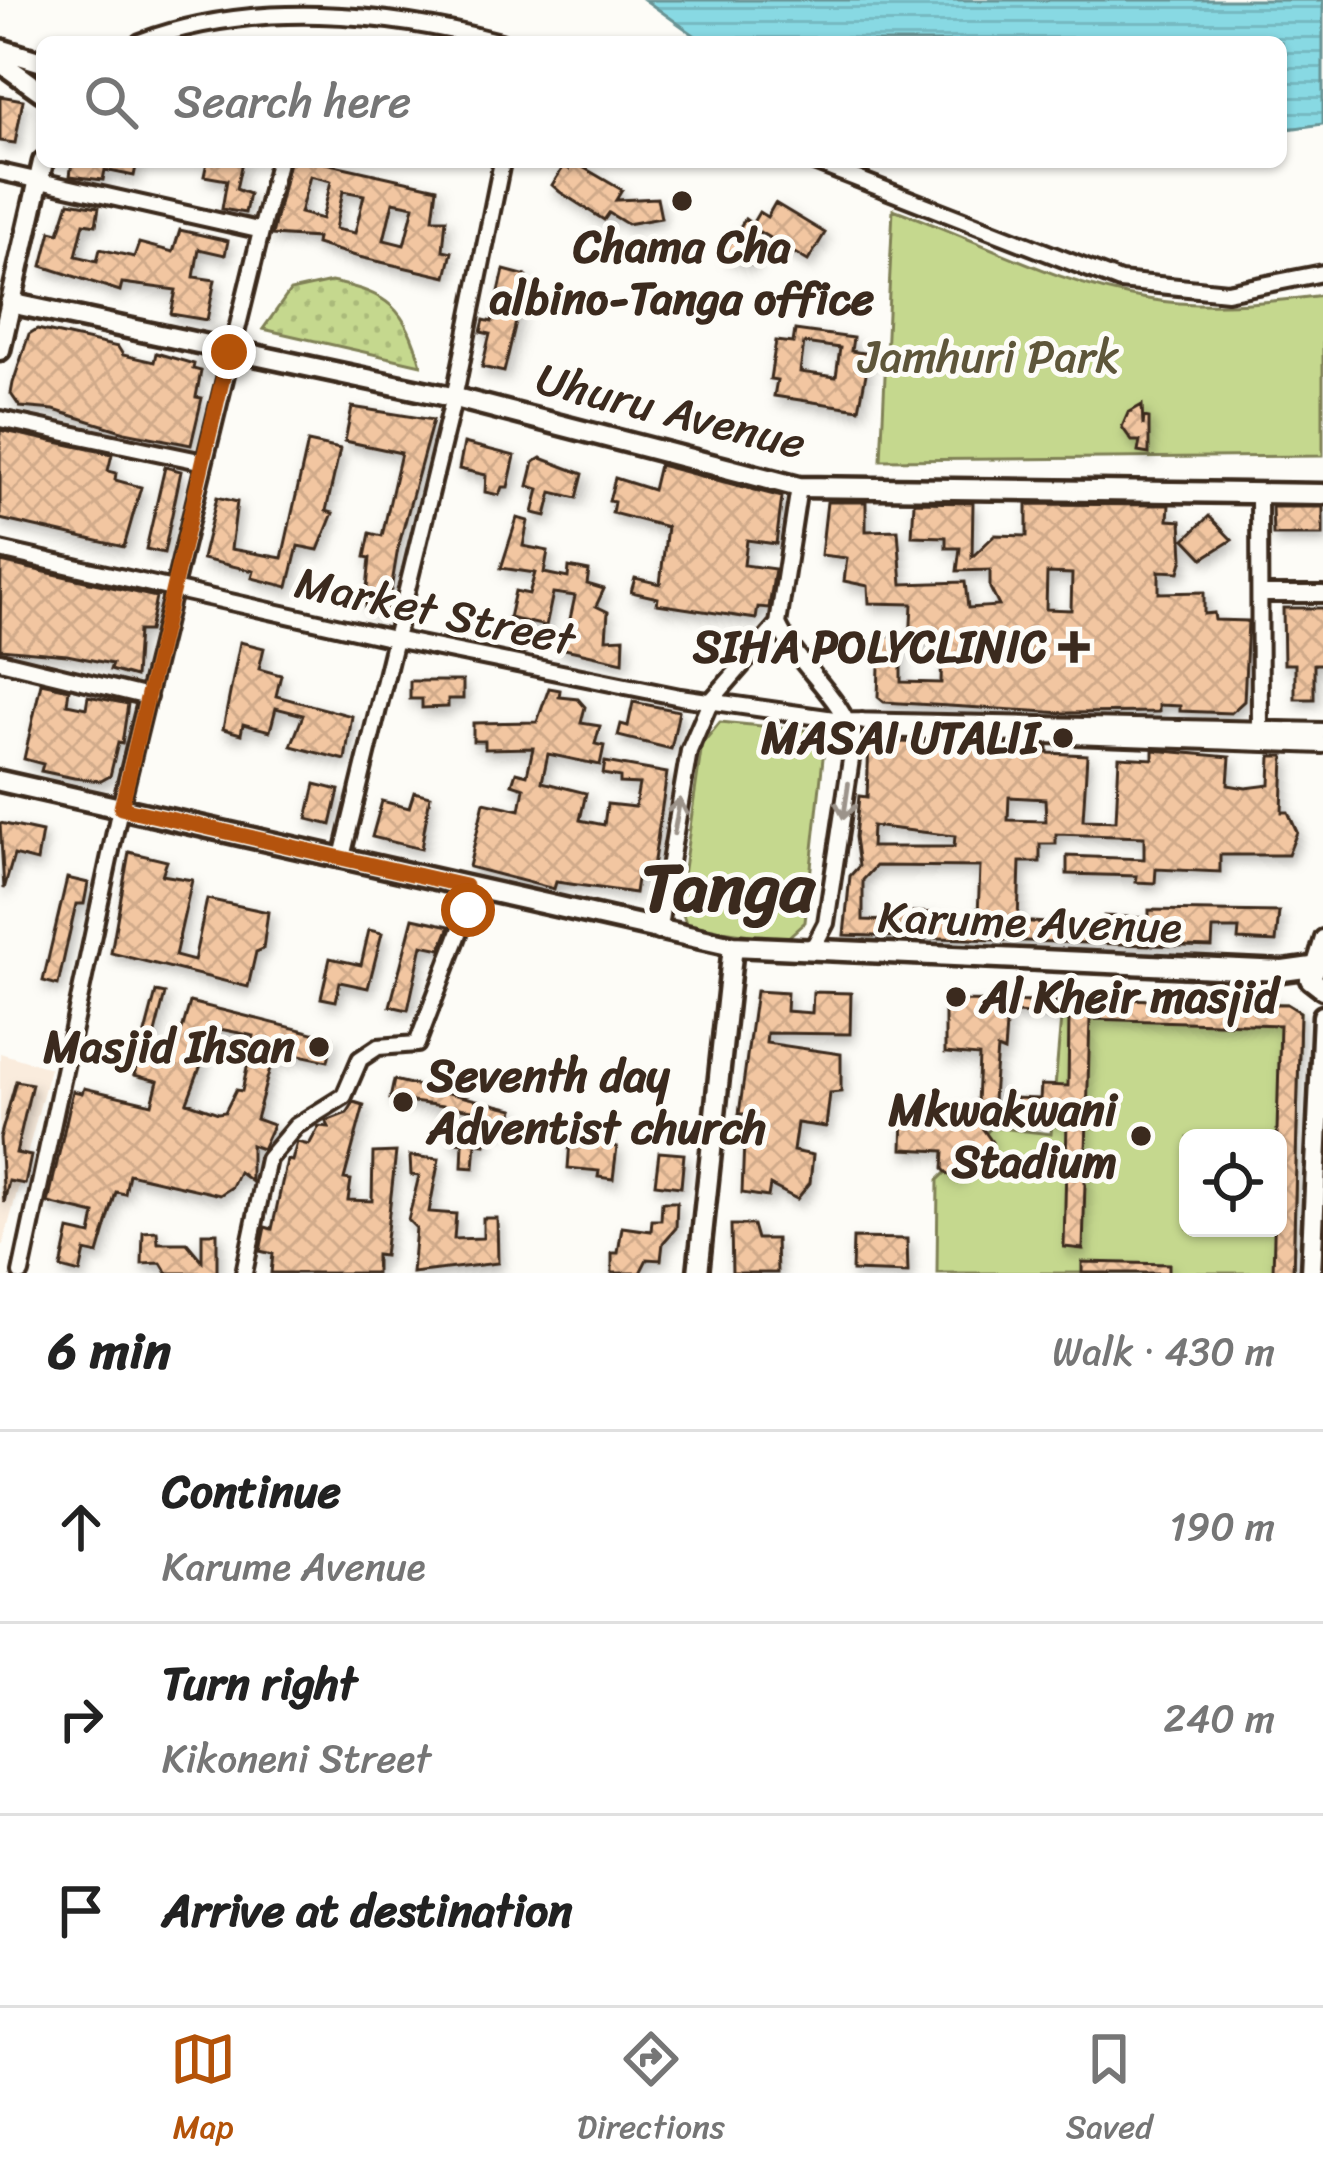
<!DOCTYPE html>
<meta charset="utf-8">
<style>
body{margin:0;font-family:Sriracha,sans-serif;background:#f2f2f2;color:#222}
.controls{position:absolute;right:36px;bottom:36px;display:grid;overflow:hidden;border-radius:18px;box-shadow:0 3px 9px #0004}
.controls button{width:108px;height:108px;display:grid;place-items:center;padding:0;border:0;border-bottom:3px solid #e0e0e0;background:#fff;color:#222;font:60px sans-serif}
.stop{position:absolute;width:36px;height:36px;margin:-27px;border:9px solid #b45309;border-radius:50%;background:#fff}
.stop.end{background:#b45309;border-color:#fff;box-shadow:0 3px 12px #0008}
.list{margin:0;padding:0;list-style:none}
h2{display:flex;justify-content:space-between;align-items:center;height:156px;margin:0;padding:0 48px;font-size:51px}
h2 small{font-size:39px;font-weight:400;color:#767676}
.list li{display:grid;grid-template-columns:78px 1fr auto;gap:36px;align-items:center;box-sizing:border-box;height:192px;padding:0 48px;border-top:3px solid #e0e0e0}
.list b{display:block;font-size:45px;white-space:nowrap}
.list p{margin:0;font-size:39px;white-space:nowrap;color:#767676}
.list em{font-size:39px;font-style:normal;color:#767676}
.icon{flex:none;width:66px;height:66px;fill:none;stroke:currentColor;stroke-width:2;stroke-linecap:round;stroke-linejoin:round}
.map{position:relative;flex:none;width:1323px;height:1273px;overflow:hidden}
.search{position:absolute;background:#fff;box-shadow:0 3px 9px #0004;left:36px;right:36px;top:36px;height:132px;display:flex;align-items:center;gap:30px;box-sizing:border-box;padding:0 42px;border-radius:18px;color:#767676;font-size:45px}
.sheet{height:732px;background:#fff}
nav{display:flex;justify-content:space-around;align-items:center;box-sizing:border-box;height:168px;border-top:3px solid #e0e0e0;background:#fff;font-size:33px;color:#767676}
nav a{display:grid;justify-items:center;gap:6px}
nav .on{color:#b45309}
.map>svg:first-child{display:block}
.built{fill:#faecdd}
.grass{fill:url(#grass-dots);stroke:#808156;stroke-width:3}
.park{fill:#c5d88e;stroke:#808156;stroke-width:3;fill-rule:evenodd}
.water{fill:url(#water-rules);stroke:#699394;stroke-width:3}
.building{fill:url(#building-cross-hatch);stroke:#3b2a1e;stroke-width:3;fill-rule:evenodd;filter:url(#shadow)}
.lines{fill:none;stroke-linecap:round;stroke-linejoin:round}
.street-casing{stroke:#3b2a1e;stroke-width:22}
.secondary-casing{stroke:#3b2a1e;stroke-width:27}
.street{stroke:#fdfcf7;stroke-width:14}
.secondary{stroke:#fdfcf7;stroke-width:18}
.oneway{stroke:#9c938a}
.route{stroke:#b45309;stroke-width:15}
.poi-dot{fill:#3b2a1e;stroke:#fdfcf7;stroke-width:4.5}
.labels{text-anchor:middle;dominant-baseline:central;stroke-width:10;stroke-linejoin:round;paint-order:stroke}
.poi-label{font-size:45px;font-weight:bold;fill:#3b2a1e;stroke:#fdfcf7;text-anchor:end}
.park-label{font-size:45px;fill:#5e563a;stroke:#fdfcf7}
.street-label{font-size:45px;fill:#3b2a1e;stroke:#fdfcf7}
.town-label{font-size:69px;font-weight:bold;fill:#3b2a1e;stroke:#fdfcf7}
</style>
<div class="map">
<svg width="1323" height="1273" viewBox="0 0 1323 1273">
<defs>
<pattern id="grass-dots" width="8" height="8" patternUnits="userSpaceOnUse" patternTransform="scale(3)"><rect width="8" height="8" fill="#c5d88e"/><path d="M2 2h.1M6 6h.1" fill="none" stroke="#aaba7a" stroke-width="1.8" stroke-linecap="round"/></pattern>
<pattern id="water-rules" width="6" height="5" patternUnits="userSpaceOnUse" patternTransform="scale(3)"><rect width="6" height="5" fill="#88d9e3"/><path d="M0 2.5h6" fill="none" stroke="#76bac2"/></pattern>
<pattern id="building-cross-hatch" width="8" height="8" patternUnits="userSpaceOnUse" patternTransform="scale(3)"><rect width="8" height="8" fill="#f2c6a1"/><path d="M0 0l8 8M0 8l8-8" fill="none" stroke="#d0aa8a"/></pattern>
<filter id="shadow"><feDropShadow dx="3.5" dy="6" stdDeviation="6" flood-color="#0004"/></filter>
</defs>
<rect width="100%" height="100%" fill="#fdfcf7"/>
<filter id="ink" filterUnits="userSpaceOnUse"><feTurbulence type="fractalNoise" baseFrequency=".00833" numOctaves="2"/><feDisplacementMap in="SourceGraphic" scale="24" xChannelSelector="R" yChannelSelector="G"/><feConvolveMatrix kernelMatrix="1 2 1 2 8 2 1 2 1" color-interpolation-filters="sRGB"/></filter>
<g filter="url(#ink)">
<path class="built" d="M0 1053 50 1068 3 1245 0 1244Z"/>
<path class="grass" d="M331 282C389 293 405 308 421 365L263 329 290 291Z"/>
<path class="park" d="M893 209C977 239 1058 285 1147 299 1205 309 1265 303 1323 295V456L881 460Z
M720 722 812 731 824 749 805 922 785 940 687 926 679 903 702 744Z
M1087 998 1287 1004 1300 1012 1293 1273H937L938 1180 992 1127 1051 1134 1062 1006ZM1188 1138H1278V1228H1188Z"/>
<path class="water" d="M645 0H1323V124L1281 130V42H704Z"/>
<path class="building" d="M0 96 23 100 15 143 0 141Z
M72 162 91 164 137 162 134 176 105 170 103 180 70 176Z
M207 162H242L236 189 249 194 245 213 222 209 227 180 204 176Z
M289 162H321L437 188 433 219H446L443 250 452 252 446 277 359 257 316 244 317 238 272 235ZM310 176 331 181 322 219 300 213ZM343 191 364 195 355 233 335 229ZM393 202 414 206 404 245 384 240Z
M574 162 622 190 616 200 657 198 661 218 627 224 609 213 604 220 560 192 552 185 564 166 569 169Z
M69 202 99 207 96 225 84 223 76 256 97 261 100 249 134 257 139 243 173 252 180 230 228 241 225 255 199 249 194 277 215 280 207 320 171 314 176 290 122 283 120 291 42 266 51 231 59 233Z
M775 203 825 233 808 261 758 231 747 249 758 255 752 265 723 254 745 219 752 224 759 212 767 217Z
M504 270 527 276 504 372 482 367 490 334 481 332 484 320 492 322Z
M37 329 118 347 123 355 154 362 156 353 194 364 193 369 201 371 196 397 202 398 191 445 125 432 54 410 20 407 11 394 13 383 29 334Z
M795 330 853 338 851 351 870 354 859 409 774 396 777 380 770 379 776 341 793 343ZM804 343 840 348 836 377 800 372Z
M1142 405 1143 426 1144 417 1149 418V454L1138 452 1140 441H1132L1122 427 1128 413Z
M352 407 433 420 398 548 387 613 365 608 370 558 365 557 370 533 382 536 401 453 345 441Z
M0 430 112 454 108 471 116 473 115 480 141 487 124 547 0 519Z
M308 442 340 449 326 511 333 513 318 550 298 546 288 587 252 578 254 571 202 559 217 497 237 502 231 549 282 558Z
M464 443 515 456 508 487H502L499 495 485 492 486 475 459 469Z
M541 458 583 474 577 498 552 492 546 516 533 513 539 489 528 486 534 462Z
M659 465 782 497 776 544 747 540 744 565 775 569 769 608 758 607 756 619 657 604 658 598 631 592 635 578 660 584 667 527 612 513 614 502 609 501 615 478 653 490Z
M165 467 181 471 164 553 146 549Z
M827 502H866V531L898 530 902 584 965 582 968 608 999 606 990 588V570L957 571 960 548H946V537L912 536 914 502 973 503 972 557 995 535 1027 536V504L1169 505 1168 520 1181 521 1183 558 1179 572 1159 571V593L1204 592V614L1214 613 1215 620 1248 621 1244 701 1231 713 1180 711V706L1159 705V712L1064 713 884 702 878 697 880 636H901V682L941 683 942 643H910L912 604 869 603 868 586 844 581 847 558 821 555ZM1047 573 1072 574 1071 610 1046 609Z
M1272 507H1323V535H1273Z
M1209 516 1232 540 1203 558 1185 539Z
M517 518 528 521 523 546 548 551 544 573 568 578 569 567 589 571 587 584 604 589 596 606 608 612 606 639 624 638 623 662 556 647 560 631 567 633 575 596 553 593 546 626 509 618 515 591 529 594 535 573 501 568Z
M1 562 156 597 149 631H138L135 677 110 670 112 664 67 655 0 649Z
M1283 608H1323V664H1314V699H1295V664H1284Z
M240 642 264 648 259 669 281 675 276 696 352 716 345 760 291 746 303 715 276 708 270 731 243 724 241 734 223 729Z
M410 681H463V699H448V707L422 708V699H410Z
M41 683 69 689 67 704 86 708 88 696 128 704 122 744 118 743 110 776 101 781 74 778 41 771 43 764 24 759Z
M549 688 560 690 559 697 578 699 585 707 581 723 600 726 595 744 604 746 600 765 548 754 542 782 586 793 580 820 604 825 607 804 635 807 639 784 620 783V777L603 774 605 762 667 773 653 867 638 872 635 893 556 882 554 889 469 867 484 802 520 810 524 788 512 784 516 772 527 775 533 748 485 749V741H473V723L537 722Z
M633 702 679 711 671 749 618 736 621 724 628 726Z
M869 741 1048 747V753L1087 755 1083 820 1116 821 1119 757 1153 759V750L1230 757 1228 785 1246 788 1270 785 1271 756H1284L1282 812H1288L1297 832 1288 855H1220V872L1156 869 1155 883 1136 882 1137 876 1067 874V856L1144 859V837L1056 834V844H1040V862H1020L1018 921 1103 927 1104 916 1149 918V910L1279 912 1276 942 1238 940 1239 929H1213L1212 947 844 935 850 876 859 866 855 837 859 796 867 797ZM1009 797 1045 799 1046 821 1008 820ZM872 826 955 836 954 847H871ZM876 866 980 867 978 915 895 911 894 921 863 920V880Z
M315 784 339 790 331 825 307 819Z
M414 792 430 796 421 849 372 837 382 801 409 808Z
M0 823 42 832 37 861 14 855 4 889Z
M129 852 167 861 162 875 192 880 175 956 194 961 207 899 268 912 263 949 256 952 248 987 111 953Z
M67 878 88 883 84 904H76L58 985 43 981Z
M413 918 450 926 441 949 422 945 408 1010 390 1006Z
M369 930 382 933 368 988 340 982 336 1001 321 998 330 958 361 965Z
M756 991 787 993 786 1011 812 1013 813 992 851 993 850 1034 767 1033 766 1043 841 1054V1092L830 1093 826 1127 797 1123 793 1151 813 1155 810 1183 797 1199 770 1185 768 1197 742 1193 745 1114H739Z
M156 992 165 994 151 1049 175 1054 190 1002 333 1038 328 1061 290 1053 288 1061 273 1057 256 1119 273 1125 262 1149 251 1145V1181L239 1172 232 1187 220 1195 129 1174 125 1194 116 1192 98 1254 85 1251 80 1273 61 1268 69 1230 91 1235 95 1214 48 1203 73 1091 82 1093 84 1088 152 1104 158 1081 134 1075ZM215 1028 254 1036 242 1091 236 1090 225 1112 218 1113 187 1102Z
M1220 992 1272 995 1268 1004H1287L1300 1012 1293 1273H1273L1280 1025 1090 1019 1083 1249 1064 1247 1067 1122 1013 1123 1014 1098 1040 1099 1041 1085 1068 1086 1069 1018 1007 1012 1004 1052 997 1049 994 1084 993 1103 1002 1111 989 1122H978L992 1142 955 1180 943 1169 944 1151 902 1149 903 1117 927 1118V1104L977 1105 979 1056 945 1053V1001L1057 1002 1060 1013 1087 998 1220 1002Z
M394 1080 514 1109 510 1128 489 1123 485 1144 476 1143 474 1168 462 1167 463 1143 449 1141 451 1128 468 1130 473 1110 390 1099Z
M16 1081 32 1084 16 1153 31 1156 25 1184 9 1181 4 1203 0 1138Z
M354 1102 364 1105 344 1179 351 1180 348 1200 372 1201 373 1153 396 1152 384 1256 376 1255V1273H271L273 1254 260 1251 265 1227 272 1229 287 1160 292 1161 297 1142 309 1145 319 1126 329 1127 326 1121 347 1113Z
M596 1126 606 1128 604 1145 617 1147 613 1179 598 1177 599 1171 568 1168 571 1128 595 1132Z
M659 1152 684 1154 681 1187 655 1184Z
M410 1156 439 1159 429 1212 456 1214 454 1239 483 1238V1218H497L498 1263 412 1273 416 1228 408 1220 419 1176 411 1175Z
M662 1202H677L676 1228 663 1243 661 1260 647 1259 640 1273H612V1253H618L622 1227 651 1231 652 1220H661Z
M731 1225H753L757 1239H776L777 1273H732Z
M157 1231 158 1243H187L202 1261V1233H217V1273H167L161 1263 142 1264 143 1232Z
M853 1238 907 1239 908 1273 852 1271Z
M1082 1262 1169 1264V1273H1082Z"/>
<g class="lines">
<defs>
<path id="street" d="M140 42C250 0 388 12 500 42
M814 162 1120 281 1227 292 1323 273
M0 172 258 230
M0 419 204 462
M1259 495 1260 736
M0 550 394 639 680 697 848 721 1323 731
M1261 594H1323
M778 624C797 666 842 696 854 740L826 923 815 944 805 951
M0 661 148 697
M862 721 882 729 1323 745
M342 857 457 384 502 162
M658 932 689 751 710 702 778 624 799 487
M1315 964 1323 938
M21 1273 120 808 278 162
M244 1273 268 1159 296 1126 344 1096 360 1059 378 1047 417 1044 468 910 465 886"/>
<path id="secondary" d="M0 49 42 62
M0 62 42 92
M10 303 452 397 799 487 1323 494
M0 350 43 162
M0 781 733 946 1283 971 1312 967
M1318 962 1310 979 1323 989
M698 1273 733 946
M1311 1273 1323 1016"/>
</defs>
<use href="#street" class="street-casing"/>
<use href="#secondary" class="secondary-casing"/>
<use href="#street" class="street"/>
<use href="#secondary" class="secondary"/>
</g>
<defs><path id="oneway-shaft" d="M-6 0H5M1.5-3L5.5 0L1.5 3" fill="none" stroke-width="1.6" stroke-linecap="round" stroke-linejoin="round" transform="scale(3)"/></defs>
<g class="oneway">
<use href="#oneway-shaft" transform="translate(846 801) rotate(98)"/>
<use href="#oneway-shaft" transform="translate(677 816) rotate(-80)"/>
</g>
</g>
<g class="lines" filter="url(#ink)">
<path class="route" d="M229 352 121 808 465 886 468 910"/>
</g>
<g class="poi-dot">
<circle cx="682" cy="201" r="12"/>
<path d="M1068 629h12v12h12v12h-12v12h-12v-12h-12v-12h12z"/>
<circle cx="1063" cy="738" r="12"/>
<circle cx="956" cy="997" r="12"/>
<circle cx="319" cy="1047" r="12"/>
<circle cx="403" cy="1102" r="12"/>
<circle cx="1141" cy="1136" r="12"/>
</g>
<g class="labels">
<g class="poi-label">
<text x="682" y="247" text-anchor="middle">Chama Cha<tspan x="682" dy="52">albino-Tanga office</tspan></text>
<text x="1047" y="647">SIHA POLYCLINIC</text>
<text x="1039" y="738">MASAI UTALII</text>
<text x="980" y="997" text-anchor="start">Al Kheir masjid</text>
<text x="295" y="1047">Masjid Ihsan</text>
<text x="427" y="1076" text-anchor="start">Seventh day<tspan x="427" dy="52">Adventist church</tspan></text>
<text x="1117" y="1110">Mkwakwani<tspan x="1117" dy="52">Stadium</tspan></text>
</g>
<g class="park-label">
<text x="989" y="357">Jamhuri Park</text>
</g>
<g class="street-label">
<text transform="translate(671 411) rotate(14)">Uhuru Avenue</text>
<text transform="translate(435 611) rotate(12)">Market Street</text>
<text transform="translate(1030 922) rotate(2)">Karume Avenue</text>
</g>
<g class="town-label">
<text x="728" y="888">Tanga</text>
</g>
</g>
</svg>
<div class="controls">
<button><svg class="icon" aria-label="locate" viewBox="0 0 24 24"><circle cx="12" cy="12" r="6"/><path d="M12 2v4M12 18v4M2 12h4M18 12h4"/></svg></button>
</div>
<div class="stop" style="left:468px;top:910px"></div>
<div class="stop end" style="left:229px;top:352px"></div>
<div class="search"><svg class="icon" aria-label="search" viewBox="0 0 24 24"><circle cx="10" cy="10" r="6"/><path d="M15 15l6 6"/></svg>Search here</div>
</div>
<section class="sheet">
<h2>6 min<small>Walk · 430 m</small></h2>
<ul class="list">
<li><svg class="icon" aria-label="ahead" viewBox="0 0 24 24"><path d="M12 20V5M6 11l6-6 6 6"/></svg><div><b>Continue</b><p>Karume Avenue</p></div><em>190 m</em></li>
<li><svg class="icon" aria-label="right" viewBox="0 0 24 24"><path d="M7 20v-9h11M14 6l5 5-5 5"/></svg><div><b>Turn right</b><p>Kikoneni Street</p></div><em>240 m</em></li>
<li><svg class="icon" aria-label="arrive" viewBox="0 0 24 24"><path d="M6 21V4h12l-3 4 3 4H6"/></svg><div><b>Arrive at destination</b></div></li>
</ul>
</section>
<nav>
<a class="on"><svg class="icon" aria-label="map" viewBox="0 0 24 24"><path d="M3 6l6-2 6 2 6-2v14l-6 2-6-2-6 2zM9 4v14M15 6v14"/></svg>Map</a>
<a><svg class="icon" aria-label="directions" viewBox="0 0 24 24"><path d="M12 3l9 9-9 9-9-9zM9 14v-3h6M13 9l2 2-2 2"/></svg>Directions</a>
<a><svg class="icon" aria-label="saved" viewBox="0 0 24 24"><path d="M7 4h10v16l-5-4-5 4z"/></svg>Saved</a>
</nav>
